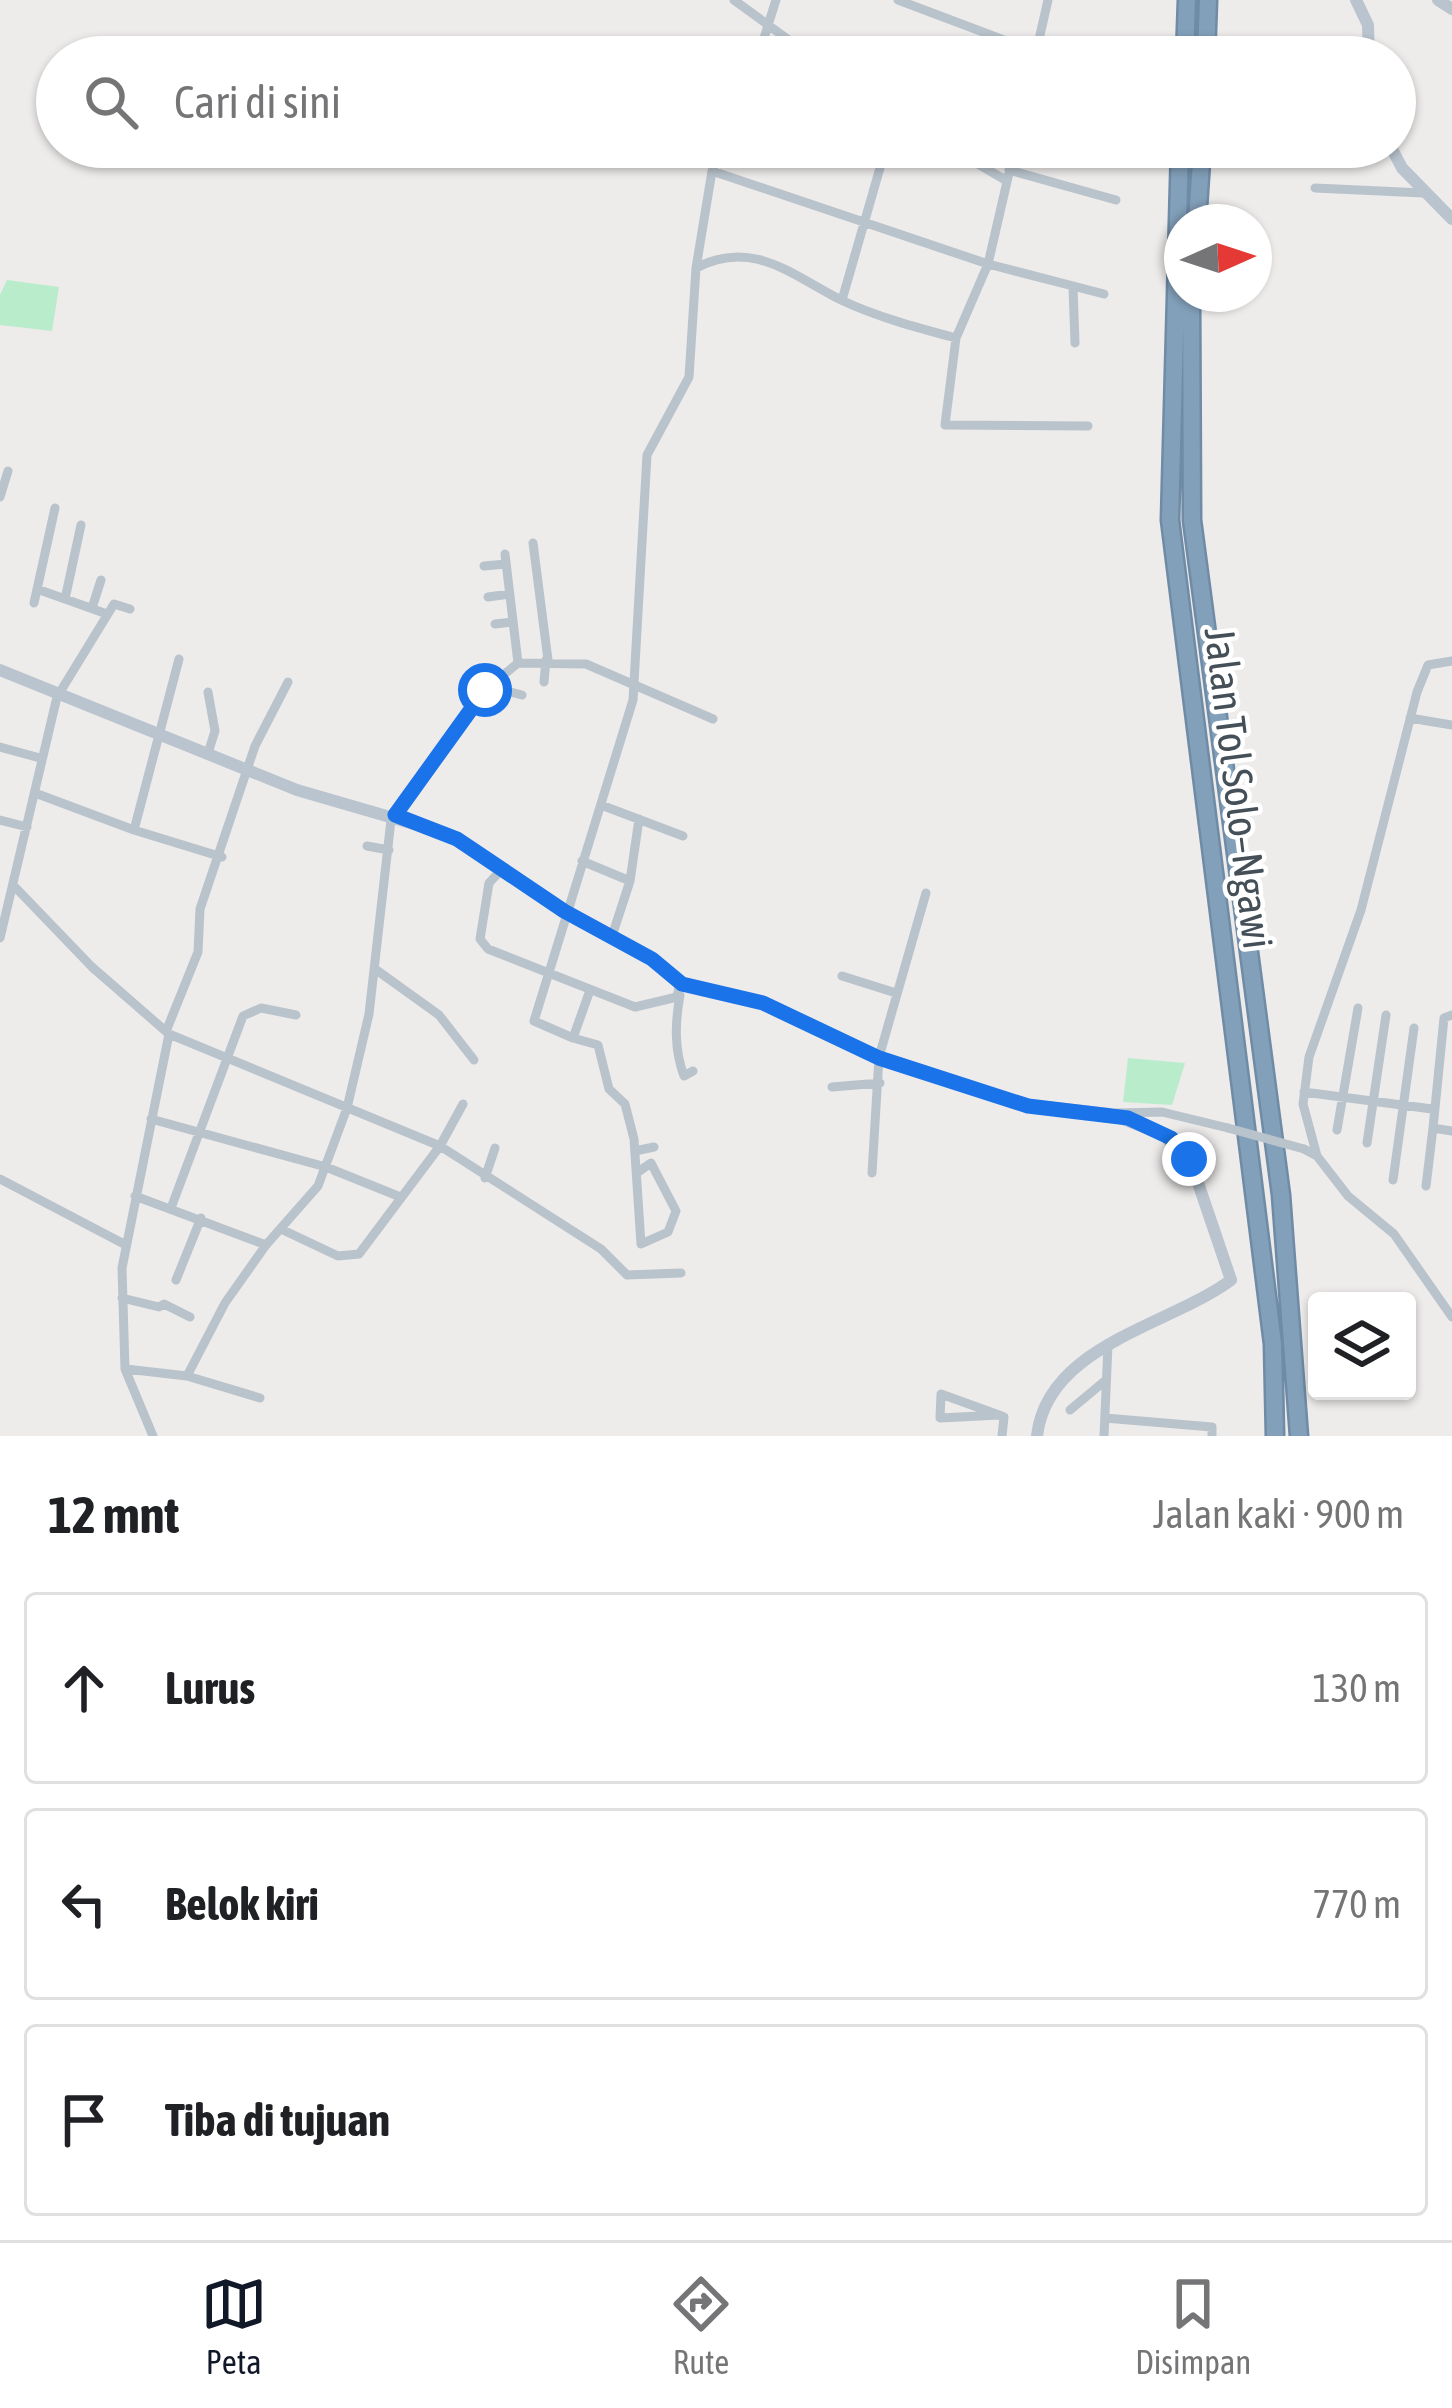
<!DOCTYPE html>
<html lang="id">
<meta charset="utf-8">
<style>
body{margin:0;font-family:"Asap Condensed",sans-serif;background:#f2f2f2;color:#202124}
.controls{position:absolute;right:36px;bottom:36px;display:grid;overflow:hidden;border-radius:12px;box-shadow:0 3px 9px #0004}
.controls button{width:108px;height:108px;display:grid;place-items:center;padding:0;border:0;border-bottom:3px solid #e0e0e0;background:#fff;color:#202124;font:60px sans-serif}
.compass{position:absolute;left:1164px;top:204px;width:108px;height:108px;border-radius:50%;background:#fff;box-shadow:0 3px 9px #0004;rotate:87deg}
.stop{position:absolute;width:36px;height:36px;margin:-27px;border:9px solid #1a73e8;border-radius:50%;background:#fff}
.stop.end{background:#1a73e8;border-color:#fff;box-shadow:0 3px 12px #0008}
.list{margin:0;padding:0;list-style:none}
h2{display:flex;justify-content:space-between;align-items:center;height:156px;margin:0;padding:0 48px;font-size:51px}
h2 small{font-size:39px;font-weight:400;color:#757577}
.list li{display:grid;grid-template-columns:78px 1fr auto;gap:36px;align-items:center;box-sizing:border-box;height:192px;margin:0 24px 24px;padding:0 24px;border:3px solid #e0e0e0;border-radius:12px}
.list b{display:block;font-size:45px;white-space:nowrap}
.list em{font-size:39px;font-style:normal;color:#757577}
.icon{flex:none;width:66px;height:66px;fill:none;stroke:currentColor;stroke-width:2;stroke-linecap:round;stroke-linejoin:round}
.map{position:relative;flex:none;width:1452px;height:1436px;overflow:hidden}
.search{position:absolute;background:#fff;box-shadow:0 3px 9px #0004;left:36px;right:36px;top:36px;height:132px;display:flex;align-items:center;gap:30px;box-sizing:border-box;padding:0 42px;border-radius:66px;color:#757577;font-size:45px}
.sheet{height:804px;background:#fff}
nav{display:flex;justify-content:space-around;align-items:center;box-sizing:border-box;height:168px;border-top:3px solid #e0e0e0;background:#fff;font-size:33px;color:#757577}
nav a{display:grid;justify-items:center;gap:6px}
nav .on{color:#111827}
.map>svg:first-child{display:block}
.green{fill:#b9eccb}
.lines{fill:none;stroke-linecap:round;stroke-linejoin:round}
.highway-casing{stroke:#6f8ba6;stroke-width:21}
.street{stroke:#b9c3cb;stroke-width:9}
.secondary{stroke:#b9c4cf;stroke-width:12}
.highway{stroke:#83a0ba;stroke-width:16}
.street-bridge{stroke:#b9c3cb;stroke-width:9}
.route{stroke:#1a73e8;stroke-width:15}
.labels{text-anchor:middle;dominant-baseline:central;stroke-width:9;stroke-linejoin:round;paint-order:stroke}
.street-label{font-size:42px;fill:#444f58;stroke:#fff}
</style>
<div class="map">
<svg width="1452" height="1436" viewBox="0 0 1452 1436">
<rect width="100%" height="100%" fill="#eeebeb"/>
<path class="green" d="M7 280 59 287 52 331 0 325V295Z
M1128 1058 1185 1063 1172 1105 1123 1102Z"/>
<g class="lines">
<defs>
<path id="highway" d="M1185 57 1187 0
M1206 57 1208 0
M1180 147 1170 520 1273 1344 1275 1436
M1197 222 1202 147
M1191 294 1192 520 1281 1195 1299 1436"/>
</defs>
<use href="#highway" class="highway-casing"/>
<path class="street" d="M734 0 812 57
M898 0 1036 52
M758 57 776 0
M1035 57 1048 0
M949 147 1007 181
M1015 147 988 264 956 338 945 425 1088 426
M1009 170 1116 200
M712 171 988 264 1104 294
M1315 188 1423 193
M696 268C752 238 792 275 841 300 877 317 918 328 956 338
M1073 287 1075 343
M842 300 886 147
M0 497 8 471
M533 543 548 660
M505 554 518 663
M484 566 506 564
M37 589 107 614
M488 597 510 594
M65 599 81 525
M34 603 55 508
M92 608 101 580
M495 624 513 622
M544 682 546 660
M488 686 522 695
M1410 718 1452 725
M0 747 40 758
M208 753 215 731 208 692
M35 793 134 830 179 659
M601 805 683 836
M0 820 27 827
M134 830 222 857
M367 846 389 850
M582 861 630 881
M503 868 489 883 480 939 488 949 635 1007 677 997 680 983
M15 887 92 967 169 1034 122 1268 125 1369 153 1436
M612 936 630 881 639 819
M0 938 57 697 114 604 130 609
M375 969 439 1015 474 1060
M842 976 896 993
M589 993 573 1038 534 1021 633 700 647 455 689 377 696 268 712 171 722 147
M680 995C675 1023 674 1049 684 1076L693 1071
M1452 1015 1444 1018 1433 1128 1452 1131
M167 1029 198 952 200 909 255 746 288 682
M169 1034 440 1146 601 1249 627 1275 681 1273
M573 1038 598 1045 609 1089 625 1104 634 1139 641 1244 668 1232 676 1211 651 1163 638 1172
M832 1087 880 1083
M1304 1092 1432 1109
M1116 1113 1162 1112 1228 1128
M151 1119 326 1167 398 1196
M1337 1130 1358 1008
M1367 1143 1386 1015
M1304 1149 1317 1156 1303 1104 1309 1057 1361 910 1417 692 1428 665 1452 661
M635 1151 654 1147
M1317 1156 1348 1196 1394 1234 1452 1317
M872 1173 879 1057 926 893
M485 1178 495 1148
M0 1179 124 1244
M1393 1180 1414 1028
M1426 1186 1433 1128
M135 1196 266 1245
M171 1208 243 1016 261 1008 296 1015
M283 1230 338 1256 359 1254 440 1146 463 1104
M176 1280 201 1218
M122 1298 159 1307 164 1304 190 1317
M126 1369 187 1376 260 1398
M187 1376 225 1303 266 1245 318 1186 347 1108 369 1014 391 820 485 690 518 663 586 664 713 719
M1070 1410 1106 1380
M999 1415 940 1418 941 1394 999 1415 1004 1417 1002 1436
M1105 1418 1212 1427V1436
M1104 1436 1108 1345"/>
<path class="secondary" d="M1356 0 1368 25 1369 57
M1438 0 1452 9
M1391 147 1402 168 1452 219
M0 670 297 790 445 833 564 911 652 959 682 984 763 1002 879 1057 1028 1105 1110 1114 1164 1135 1193 1168 1231 1280C1171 1325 1047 1345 1037 1436"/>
<use href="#highway" class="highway"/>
<path class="street-bridge" d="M1228 1128 1304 1149"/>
</g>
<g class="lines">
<path class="route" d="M485 690 395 815 457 839 564 911 652 959 682 984 763 1003 879 1058 1028 1106 1128 1118 1171 1138 1189 1159"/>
</g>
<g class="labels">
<g class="street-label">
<text transform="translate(1239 788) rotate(83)">Jalan Tol Solo–Ngawi</text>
</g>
</g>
</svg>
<div class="controls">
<button><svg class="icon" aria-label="layers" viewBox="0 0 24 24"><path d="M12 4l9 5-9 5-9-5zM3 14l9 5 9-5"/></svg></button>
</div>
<svg class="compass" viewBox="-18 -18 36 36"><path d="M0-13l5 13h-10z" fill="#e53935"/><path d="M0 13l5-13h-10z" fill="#757577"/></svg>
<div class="stop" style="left:485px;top:690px"></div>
<div class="stop end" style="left:1189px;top:1159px"></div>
<div class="search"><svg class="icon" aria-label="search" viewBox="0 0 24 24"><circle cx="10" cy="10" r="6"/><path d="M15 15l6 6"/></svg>Cari di sini</div>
</div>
<section class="sheet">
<h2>12 mnt<small>Jalan kaki · 900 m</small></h2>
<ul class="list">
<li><svg class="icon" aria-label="ahead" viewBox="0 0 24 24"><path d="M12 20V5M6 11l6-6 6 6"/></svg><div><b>Lurus</b></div><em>130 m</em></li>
<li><svg class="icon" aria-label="left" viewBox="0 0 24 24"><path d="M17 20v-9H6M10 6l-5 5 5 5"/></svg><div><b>Belok kiri</b></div><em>770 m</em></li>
<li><svg class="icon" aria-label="arrive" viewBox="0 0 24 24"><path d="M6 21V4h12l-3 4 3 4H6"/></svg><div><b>Tiba di tujuan</b></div></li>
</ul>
</section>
<nav>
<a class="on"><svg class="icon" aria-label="map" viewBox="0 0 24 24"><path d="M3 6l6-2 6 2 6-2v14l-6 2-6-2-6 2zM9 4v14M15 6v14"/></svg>Peta</a>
<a><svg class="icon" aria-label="directions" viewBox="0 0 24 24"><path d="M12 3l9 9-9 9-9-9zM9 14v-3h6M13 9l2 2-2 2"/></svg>Rute</a>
<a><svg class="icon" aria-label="saved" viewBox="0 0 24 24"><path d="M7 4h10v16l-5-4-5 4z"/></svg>Disimpan</a>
</nav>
